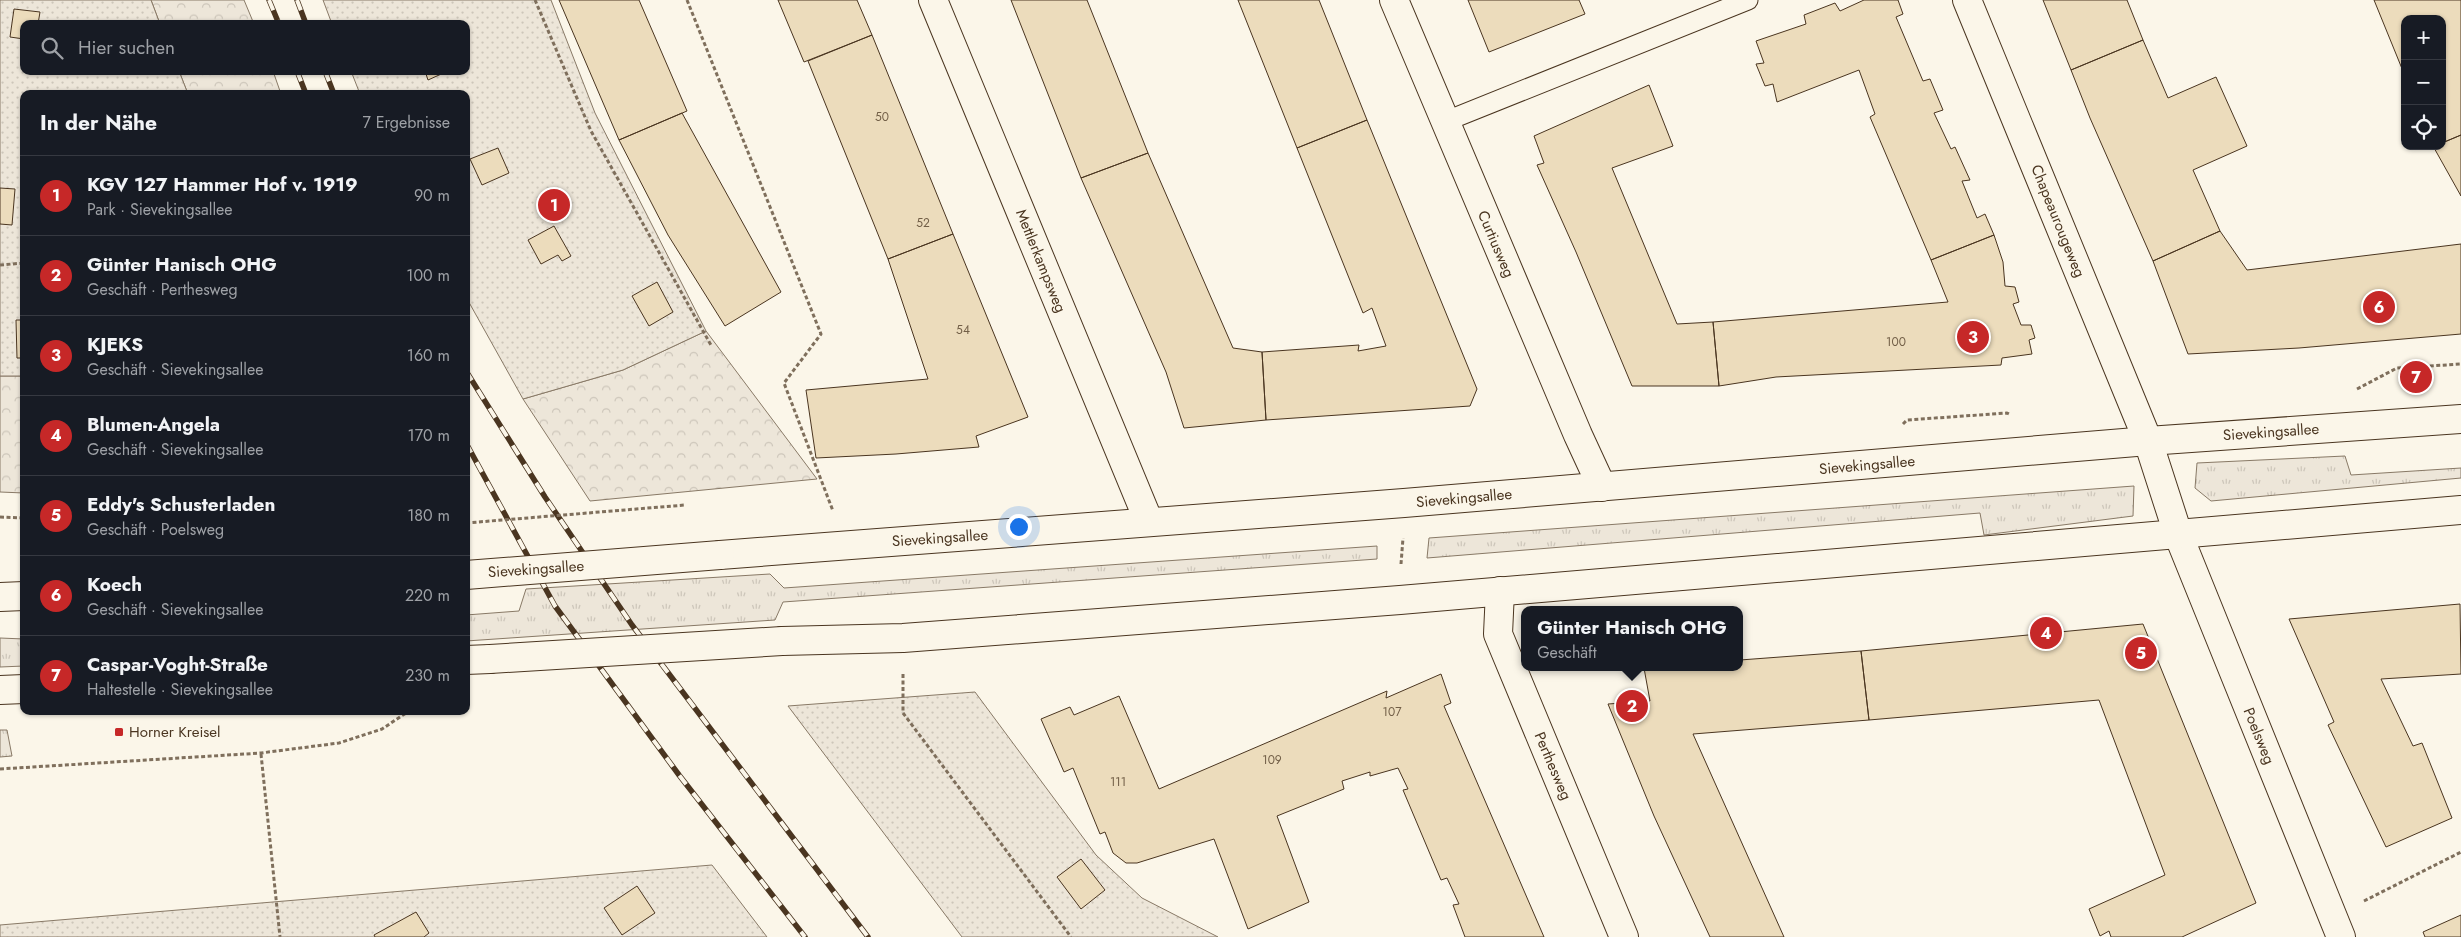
<!DOCTYPE html>
<html lang="de">
<meta charset="utf-8">
<style>
body{margin:0;font-family:Jost,sans-serif;background:#20242c;color:#f1f3f6}
.controls{position:absolute;right:15px;top:15px;display:grid;overflow:hidden;border-radius:10px;box-shadow:0 1px 4px #0004}
.controls button{width:45px;height:45px;display:grid;place-items:center;padding:0;border:0;border-bottom:1px solid #363941;background:#171b24;color:#f1f3f6;font:25px sans-serif}
.you{position:absolute;left:1018px;top:526px;width:18px;height:18px;margin:-12px;border:4px solid #fff;border-radius:50%;background:#1a73e8;box-shadow:0 0 0 8px #1a73e833}
.badge{display:grid;place-items:center;width:32px;height:32px;border-radius:50%;background:#c62828;color:#fff;font-size:16px;font-weight:700}
.pin{position:absolute;translate:-50% -50%;border:2px solid #fff;box-shadow:0 1px 5px #0006}
.popup{position:absolute;left:1521px;top:606px;width:222px;height:65px;box-sizing:border-box;display:grid;place-content:center;border-radius:10px;background:#171b24;filter:drop-shadow(0 1px 4px #0005);font-size:16px;white-space:nowrap;color:#9ea1a6}
.popup b{font-size:19px;color:#f1f3f6}
.popup::after{content:'';position:absolute;left:50%;top:100%;margin-left:-10px;border:10px solid transparent;border-top-color:#171b24}
.list{margin:0;padding:0;list-style:none}
h2{display:flex;justify-content:space-between;align-items:center;height:65px;margin:0;padding:0 20px;font-size:21px}
h2 small{font-size:16px;font-weight:400;color:#9ea1a6}
.list li{display:grid;grid-template-columns:32px 1fr auto;gap:15px;align-items:center;box-sizing:border-box;height:80px;padding:0 20px;border-top:1px solid #363941}
.list b{display:block;font-size:19px;white-space:nowrap}
.list p{margin:0;font-size:16px;white-space:nowrap;color:#9ea1a6}
.list em{font-size:16px;font-style:normal;color:#9ea1a6}
.icon{flex:none;width:28px;height:28px;fill:none;stroke:currentColor;stroke-width:2;stroke-linecap:round;stroke-linejoin:round}
.map{position:relative;flex:none;width:2461px;height:937px;overflow:hidden}
.search{position:absolute;background:#171b24;box-shadow:0 1px 4px #0004;left:20px;top:20px;width:450px;height:55px;display:flex;align-items:center;gap:12px;box-sizing:border-box;padding:0 18px;border-radius:10px;color:#9ea1a6;font-size:19px}
.panel{position:absolute;background:#171b24;box-shadow:0 1px 4px #0004;left:20px;top:90px;width:450px;height:625px;border-radius:10px}
.map>svg:first-child{display:block}
.grass{fill:url(#grass-tufts);stroke:#887966}
.forest{fill:url(#forest-crowns);stroke:#887966}
.park{fill:url(#park-dots);stroke:#887966}
.building{fill:#ecdcbc;stroke:#4a3520}
.lines{fill:none;stroke-linecap:round;stroke-linejoin:round}
.service-casing{stroke:#4a3520;stroke-width:21}
.minor-casing{stroke:#4a3520;stroke-width:30}
.primary-casing{stroke:#4a3520;stroke-width:30}
.path{stroke:#7f6f5c;stroke-width:3;stroke-dasharray:4 2.5;stroke-linecap:butt}
.service{stroke:#fbf6e9;stroke-width:19}
.minor{stroke:#fbf6e9;stroke-width:28}
.primary{stroke:#fbf6e9;stroke-width:28}
.rail-casing{stroke:#4a3520;stroke-width:5.5}
.rail{stroke:#fbf6e9;stroke-width:4;stroke-dasharray:11;stroke-linecap:butt}
.primary-bridge-casing{stroke:#4a3520;stroke-width:30;stroke-linecap:butt}
.path-bridge{stroke:#7f6f5c;stroke-width:3;stroke-dasharray:4 2.5;stroke-linecap:butt}
.primary-bridge{stroke:#fbf6e9;stroke-width:28}
.poi-dot{fill:#c62828;stroke:#fbf6e9;stroke-width:2}
.labels{text-anchor:middle;dominant-baseline:central;stroke-width:4;stroke-linejoin:round;paint-order:stroke}
.number-label{font-size:12px;fill:#725f47}
.street-label{font-size:15px;fill:#4a3520;stroke:#fbf6e9}
.poi-label{font-size:15px;fill:#4a3520;stroke:#fbf6e9;text-anchor:start}
</style>
<div class="map">
<svg width="2461" height="937" viewBox="0 0 2461 937">
<defs>
<pattern id="grass-tufts" width="24" height="20" patternUnits="userSpaceOnUse" patternTransform="scale(1.25)"><rect width="24" height="20" fill="#ede6d9"/><path d="M3 7l-1-3M5 7V3M7 7l1-3M15 17l-1-3M17 17v-4M19 17l1-3" fill="none" stroke="#cdc6ba"/></pattern>
<pattern id="forest-crowns" width="20" height="18" patternUnits="userSpaceOnUse" patternTransform="scale(1.25)"><rect width="20" height="18" fill="#ede6d9"/><path d="M2 6a3 3 0 1 1 6 0M12 15a3 3 0 1 1 6 0" fill="none" stroke="#cdc6ba"/></pattern>
<pattern id="park-dots" width="8" height="8" patternUnits="userSpaceOnUse" patternTransform="scale(1.25)"><rect width="8" height="8" fill="#ede6d9"/><path d="M2 2h.1M6 6h.1" fill="none" stroke="#cdc6ba" stroke-width="1.8" stroke-linecap="round"/></pattern>
</defs>
<rect width="100%" height="100%" fill="#fbf6e9"/>
<path class="grass" d="M2345 456 2351 475 2461 468V478L2211 501 2195 488 2197 463Z
M2134 486 2133 516 1984 535 1980 513 1427 558 1429 538Z
M1377 546V559L783 602 775 620 466 641V615L519 611 526 589 770 574 784 588Z
M0 638 24 639V666L0 667Z
M0 730H7L12 756 0 757Z"/>
<path class="forest" d="M151 0H244L254 24H160Z
M179 71H273L281 94H188Z
M706 331 817 479 590 501 523 399 623 370Z
M0 376H24V493L0 492Z"/>
<path class="park" d="M0 0H151L160 24H24V71H179L188 94H24V376H0Z
M323 0H551L595 113 706 331 623 370 523 399 466 297V94H360L351 71H466V24H332Z
M975 692 1096 855 1142 898 1218 937H962L788 706Z
M712 865 767 937H0V925Z"/>
<path class="building" d="M559 0H639L687 111 619 140Z
M778 0H857L872 35 804 62Z
M1011 0H1087L1148 153 1081 178Z
M1238 0H1319L1367 120 1297 148Z
M1468 0H1579L1585 14 1489 52Z
M1864 0H1898L1903 14 1896 17 1923 81 1930 79 1943 110 1934 113 1951 149 1955 147 1970 180 1962 181 1977 218 1985 214 1994 235 1931 260 1870 117 1875 114 1859 70 1777 102 1773 84 1765 86 1756 64 1764 63 1756 41 1806 24 1804 15 1835 3 1840 11Z
M2043 0H2127L2143 40 2071 70Z
M2374 0H2461V135L2442 143V19H2405V76Z
M14 9 40 12 38 24H24V39L10 37Z
M872 35 953 234 888 259 808 61Z
M2143 40 2168 98 2216 77 2247 146 2193 170 2220 231 2153 261 2090 118 2071 70Z
M425 71H448L428 80Z
M1649 85 1673 146 1612 168 1677 324 1713 322 1719 386H1632L1576 252 1537 165 1544 163 1534 136Z
M682 113 781 292 725 326 668 235 619 140Z
M1367 120 1477 389 1470 406 1266 420 1262 352 1359 345 1358 351 1386 346 1372 308 1363 313 1297 148Z
M2461 135V196L2433 146H2442V143Z
M498 148 509 173 482 185 470 159Z
M1148 153 1233 348 1262 352 1266 420 1184 428 1166 372 1081 178Z
M0 188 15 189 12 225 0 224Z
M554 226 571 256 562 261 558 255 541 264 528 240Z
M2220 231 2247 270 2461 244V334L2299 348 2188 354 2153 261Z
M953 234 1028 417 976 436 979 447 896 454 816 458 806 390 928 379 888 259Z
M1994 235 2003 262 2005 286 2015 287 2019 302 2013 304 2021 325H2031L2035 338 2029 340 2032 354 2002 358 2001 365 1776 377 1719 386 1713 322 1948 302 1931 260Z
M657 282 673 312 649 326 632 296Z
M16 320H24V358H17Z
M2460 604 2461 674 2381 679 2413 746 2422 743 2452 818 2386 847 2328 725 2334 722 2289 619Z
M2143 624 2256 903 2182 937H2111L2109 931 2100 936 2089 909 2165 875 2099 700 1869 720 1861 651Z
M1861 651 1869 720 1693 734 1784 937H1710L1654 816 1608 704 1650 701 1644 668 1740 667V660Z
M1441 674 1451 703 1444 706 1544 937H1465L1453 905 1459 904 1447 878 1441 880 1403 790 1408 789 1398 768 1370 776V772L1342 781 1344 789 1277 816 1309 902 1248 929 1214 839 1137 863H1126L1113 853 1105 832 1100 834 1073 768 1064 772 1041 719 1070 707 1074 715 1119 696 1159 789 1387 691 1386 698Z
M1081 859 1105 890 1081 909 1057 877Z
M637 886 655 913 622 935 604 908Z
M416 912 429 933 424 937H375L374 935Z
M2461 915V937H2425L2423 932Z"/>
<g class="lines">
<defs>
<path id="service" d="M1444 122 1748 0"/>
<path id="minor" d="M933 0 1149 522
M1394 0 1578 435 1602 487
M1967 0 2148 441 2178 534 2341 937
M1500 591 1498 634 1624 937"/>
<path id="primary" d="M720 555 1404 503 2148 441 2461 419
M0 597 24 596
M782 641 903 638 1400 600 2461 510
M466 660 490 659
M0 690 24 689"/>
</defs>
<use href="#service" class="service-casing"/>
<use href="#minor" class="minor-casing"/>
<use href="#primary" class="primary-casing"/>
<path class="path" d="M535 0 591 131 712 347
M687 0 821 334 784 383 833 511
M0 265 24 263
M2357 389 2397 368 2461 364
M1903 424 1907 420 2007 413 2011 415
M0 517 24 518
M1401 564 1403 538
M903 674V713L1071 937
M261 754 280 937
M0 769 261 753 339 743 382 729 409 711
M2364 901 2461 852"/>
<use href="#service" class="service"/>
<use href="#minor" class="minor"/>
<use href="#primary" class="primary"/>
<defs>
<path id="rail" d="M269 0 279 24
M297 0 306 24
M297 71 306 94
M325 71 334 94
M466 371 545 497 632 625 868 937
M466 443 555 606 679 775 805 937"/>
</defs>
<use href="#rail" class="rail-casing"/>
<use href="#rail" class="rail"/>
<defs>
<path id="primary-bridge" d="M466 575 720 555
M490 659 782 641"/>
</defs>
<use href="#primary-bridge" class="primary-bridge-casing"/>
<path class="path-bridge" d="M466 523 685 505"/>
<use href="#primary-bridge" class="primary-bridge"/>
</g>
<rect class="poi-dot" x="114" y="727" width="10" height="10" rx="2.5"/>
<g class="labels">
<g class="number-label">
<text x="882" y="117">50</text>
<text x="923" y="223">52</text>
<text x="963" y="330">54</text>
<text x="1896" y="342">100</text>
<text x="1392" y="712">107</text>
<text x="1272" y="760">109</text>
<text x="1118" y="782">111</text>
</g>
<g class="street-label">
<text transform="translate(2058 221) rotate(68)">Chapeaurougeweg</text>
<text transform="translate(1496 244) rotate(67)">Curtiusweg</text>
<text transform="translate(1041 261) rotate(68)">Mettlerkampsweg</text>
<text transform="translate(2271 432) rotate(-4)">Sievekingsallee</text>
<text transform="translate(1867 465) rotate(-5)">Sievekingsallee</text>
<text transform="translate(1464 498) rotate(-5)">Sievekingsallee</text>
<text transform="translate(940 538) rotate(-4)">Sievekingsallee</text>
<text transform="translate(536 569) rotate(-4)">Sievekingsallee</text>
<text transform="translate(2259 736) rotate(68)">Poelsweg</text>
<text transform="translate(1553 766) rotate(67)">Perthesweg</text>
</g>
<g class="poi-label">
<text x="129" y="732">Horner Kreisel</text>
</g>
</g>
</svg>
<div class="controls">
<button>+</button>
<button>−</button>
<button><svg class="icon" aria-label="locate" viewBox="0 0 24 24"><circle cx="12" cy="12" r="6"/><path d="M12 2v4M12 18v4M2 12h4M18 12h4"/></svg></button>
</div>
<div class="you"></div>
<div class="pin badge" style="left:554px;top:205px">1</div>
<div class="pin badge" style="left:1632px;top:706px">2</div>
<div class="popup"><b>Günter Hanisch OHG</b>Geschäft</div>
<div class="pin badge" style="left:1973px;top:337px">3</div>
<div class="pin badge" style="left:2046px;top:633px">4</div>
<div class="pin badge" style="left:2141px;top:653px">5</div>
<div class="pin badge" style="left:2379px;top:307px">6</div>
<div class="pin badge" style="left:2416px;top:377px">7</div>
<div class="search"><svg class="icon" aria-label="search" viewBox="0 0 24 24"><circle cx="10" cy="10" r="6"/><path d="M15 15l6 6"/></svg>Hier suchen</div>
<section class="panel">
<h2>In der Nähe<small>7 Ergebnisse</small></h2>
<ul class="list">
<li><span class="badge">1</span><div><b>KGV 127 Hammer Hof v. 1919</b><p>Park · Sievekingsallee</p></div><em>90 m</em></li>
<li><span class="badge">2</span><div><b>Günter Hanisch OHG</b><p>Geschäft · Perthesweg</p></div><em>100 m</em></li>
<li><span class="badge">3</span><div><b>KJEKS</b><p>Geschäft · Sievekingsallee</p></div><em>160 m</em></li>
<li><span class="badge">4</span><div><b>Blumen-Angela</b><p>Geschäft · Sievekingsallee</p></div><em>170 m</em></li>
<li><span class="badge">5</span><div><b>Eddy's Schusterladen</b><p>Geschäft · Poelsweg</p></div><em>180 m</em></li>
<li><span class="badge">6</span><div><b>Koech</b><p>Geschäft · Sievekingsallee</p></div><em>220 m</em></li>
<li><span class="badge">7</span><div><b>Caspar-Voght-Straße</b><p>Haltestelle · Sievekingsallee</p></div><em>230 m</em></li>
</ul>
</section>
</div>
